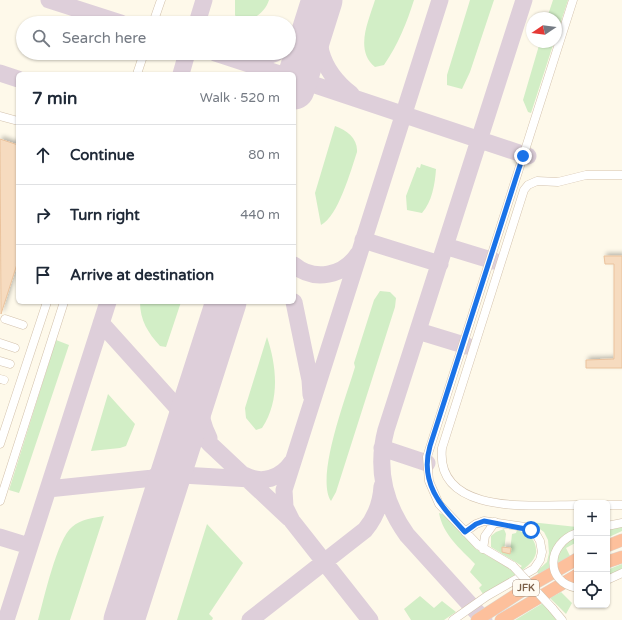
<!DOCTYPE html>
<meta charset="utf-8">
<style>
body{margin:0;font-family:"Varela Round",sans-serif;background:#f6f6f7;color:#1f2937}
.controls{position:absolute;right:12px;bottom:12px;display:grid;overflow:hidden;border-radius:6px;box-shadow:0 1px 3px #0004}
.controls button{width:36px;height:36px;display:grid;place-items:center;padding:0;border:0;border-bottom:1px solid #e0e1e3;background:#fff;color:#1f2937;font:20px sans-serif}
.compass{position:absolute;left:526px;top:12px;width:36px;height:36px;border-radius:50%;background:#fff;box-shadow:0 1px 3px #0004;rotate:257deg}
.stop{position:absolute;width:12px;height:12px;margin:-9px;border:3px solid #1a73e8;border-radius:50%;background:#fff}
.stop.end{background:#1a73e8;border-color:#fff;box-shadow:0 1px 4px #0008}
.list{margin:0;padding:0;list-style:none}
h2{display:flex;justify-content:space-between;align-items:center;height:52px;margin:0;padding:0 16px;font-size:17px}
h2 small{font-size:13px;font-weight:400;color:#747a83}
.list li{display:grid;grid-template-columns:26px 1fr auto;gap:12px;align-items:center;box-sizing:border-box;height:60px;padding:0 16px;border-top:1px solid #e0e1e3}
.list b{display:block;font-size:15px;white-space:nowrap}
.list em{font-size:13px;font-style:normal;color:#747a83}
.icon{flex:none;width:22px;height:22px;fill:none;stroke:currentColor;stroke-width:2;stroke-linecap:round;stroke-linejoin:round}
.map{position:relative;flex:none;width:622px;height:620px;overflow:hidden}
.search{position:absolute;background:#fff;box-shadow:0 1px 3px #0004;left:16px;top:16px;width:280px;height:44px;display:flex;align-items:center;gap:10px;box-sizing:border-box;padding:0 14px;border-radius:22px;color:#747a83;font-size:15px}
.panel{position:absolute;background:#fff;box-shadow:0 1px 3px #0004;left:16px;top:72px;width:280px;height:232px;border-radius:6px}
.map>svg:first-child{display:block}
.green{fill:#d2eec6}
.lines{fill:none;stroke-linecap:round;stroke-linejoin:round}
.taxiway{stroke:#decfda;stroke-width:17}
.runway{stroke:#decfda;stroke-width:41}
.building{fill:#f6dbbf;stroke:#ebc39d;filter:url(#shadow)}
.minor-casing{stroke:#d3c2ad;stroke-width:9}
.highway-casing{stroke:#ddd6d0;stroke-width:13}
.minor{stroke:#fff;stroke-width:8}
.highway{stroke:#fdc09c;stroke-width:12}
.minor-bridge-casing{stroke:#d3c2ad;stroke-width:9;stroke-linecap:butt}
.minor-bridge{stroke:#fff;stroke-width:8}
.route{stroke:#1a73e8;stroke-width:5}
.labels{text-anchor:middle;dominant-baseline:central;stroke-width:3;stroke-linejoin:round;paint-order:stroke}
.shield{fill:#fffbf2;stroke:#a48f7c;stroke-width:1}
.shield-label{font-size:10px;font-weight:bold;fill:#7d6149}
</style>
<div class="map">
<svg width="622" height="620" viewBox="0 0 622 620">
<defs>
<filter id="shadow"><feDropShadow dx="2.5" dy="-2.5" stdDeviation="2" flood-color="#0004"/></filter>
</defs>
<rect width="100%" height="100%" fill="#fef9ea"/>
<path class="green" d="M235 0H269C265 13 251 23 238 21L235 15Z
M375 0H414C407 22 398 45 384 65L375 67C354 50 369 20 375 0Z
M470 0H494L470 72 462 89 447 85V75Z
M553 0H568L556 37V18H547Z
M540 42H554L531 113 528 112 523 100Z
M335 126C347 130 358 139 357 152 351 170 338 217 321 225L315 193Z
M421 164 436 169C435 184 432 202 422 213L407 210 406 196 417 167 420 168Z
M380 291 390 292 396 298 395 307 336 492 331 501C315 477 347 395 355 367L354 363 374 300Z
M140 302H181L166 347 160 346C148 333 140 320 140 302Z
M267 337C277 367 280 401 262 428L256 430 246 418 245 408Z
M56 340 69 345 21 488 19 493 9 490Z
M108 394 135 424 126 446 120 448 91 451Z
M439 513 445 515 476 549 515 572 522 566 491 547V536L496 532 504 529 506 534 504 551 510 552 512 534 516 533 517 530C525 533 532 535 535 544 536 548 537 552 535 556 530 570 496 586 483 594L479 588 482 585 470 572 475 564C460 548 443 535 439 513Z
M104 516 70 620H38C44 599 57 539 72 527 81 519 93 518 104 516Z
M530 522 577 527V542L566 548 570 556 538 574 537 571 547 562 549 553 548 540 544 532Z
M207 524 243 563 209 614 213 618 212 620H177Z
M622 526V531L607 538V529Z
M622 564V576L607 583V570Z
M561 592 572 603 566 614 550 598Z
M420 596 434 608 442 601 456 612 444 620H411L404 609Z
M543 603 558 620H515Z"/>
<g class="lines">
<path class="taxiway" d="M49 0 121 23
M324 0C312 38 319 69 351 94
M197 23 204 0
M289 46 309 27 317 12
M215 53 280 74
M243 59H259L276 53
M0 73 18 79
M181 74 187 53
M294 78 528 156
M294 93 307 53
M363 240 440 264
M445 246 494 261
M294 265C314 282 344 276 358 254
M294 302 310 380 311 395
M101 323 210 444 289 518
M418 331 467 346
M209 438C189 400 208 362 219 325
M382 448 427 463
M244 475C262 485 281 478 292 462
M152 478C178 469 182 435 189 411
M48 489 182 475 251 479
M0 537 29 546
M6 620 108 302
M250 620 365 530C376 517 381 504 382 486
M370 620 292 521 285 507 284 490 440 0
M484 620 407 535C384 503 376 468 386 430L524 0"/>
<path class="runway" d="M294 89 322 0
M124 620 226 302"/>
</g>
<path class="building" d="M0 139 18 145V261L1 314Z
M604 256H622V368H586V360L614 359V264H605Z
M502 547 511 548 510 554 502 552Z"/>
<g class="lines">
<defs>
<path id="minor" d="M153 23 161 0
M137 74 144 53
M0 116 18 121
M5 319 23 325
M0 343 15 348
M0 361 10 364
M0 379 4 380
M0 444 47 302
M0 501 64 302
M577 505C534 505 435 516 442 448L524 190 528 185 537 181 558 182 586 175H622
M607 505H622
M607 526 622 523
M483 549 485 536 495 522
M513 566 478 545 439 504 429 481 427 457 573 0
M607 580 622 573
M552 608 562 620
M453 620 487 596 534 569 540 560 542 552 540 541 536 534 525 527 484 521 476 524 465 532"/>
<path id="highway" d="M607 546 622 540
M607 562 622 557
M477 620 528 587 577 559
M501 620 577 575"/>
</defs>
<use href="#minor" class="minor-casing"/>
<use href="#highway" class="highway-casing"/>
<use href="#minor" class="minor"/>
<use href="#highway" class="highway"/>
<defs>
<path id="minor-bridge" d="M577 533C547 543 544 582 577 588
M513 566 552 608"/>
</defs>
<use href="#minor-bridge" class="minor-bridge-casing"/>
<use href="#minor-bridge" class="minor-bridge"/>
</g>
<g class="lines">
<path class="route" d="M523 156 430 446C419 484 442 507 465 532L476 524 484 521 531 530"/>
</g>
<g class="labels">
<rect class="shield" x="513" y="580" width="26" height="16" rx="3"/>
<g class="shield-label">
<text x="526" y="588">JFK</text>
</g>
</g>
</svg>
<div class="controls">
<button>+</button>
<button>−</button>
<button><svg class="icon" aria-label="locate" viewBox="0 0 24 24"><circle cx="12" cy="12" r="6"/><path d="M12 2v4M12 18v4M2 12h4M18 12h4"/></svg></button>
</div>
<svg class="compass" viewBox="-18 -18 36 36"><path d="M0-13l5 13h-10z" fill="#e53935"/><path d="M0 13l5-13h-10z" fill="#747a83"/></svg>
<div class="stop" style="left:531px;top:530px"></div>
<div class="stop end" style="left:523px;top:156px"></div>
<div class="search"><svg class="icon" aria-label="search" viewBox="0 0 24 24"><circle cx="10" cy="10" r="6"/><path d="M15 15l6 6"/></svg>Search here</div>
<section class="panel">
<h2>7 min<small>Walk · 520 m</small></h2>
<ul class="list">
<li><svg class="icon" aria-label="ahead" viewBox="0 0 24 24"><path d="M12 20V5M6 11l6-6 6 6"/></svg><div><b>Continue</b></div><em>80 m</em></li>
<li><svg class="icon" aria-label="right" viewBox="0 0 24 24"><path d="M7 20v-9h11M14 6l5 5-5 5"/></svg><div><b>Turn right</b></div><em>440 m</em></li>
<li><svg class="icon" aria-label="arrive" viewBox="0 0 24 24"><path d="M6 21V4h12l-3 4 3 4H6"/></svg><div><b>Arrive at destination</b></div></li>
</ul>
</section>
</div>
